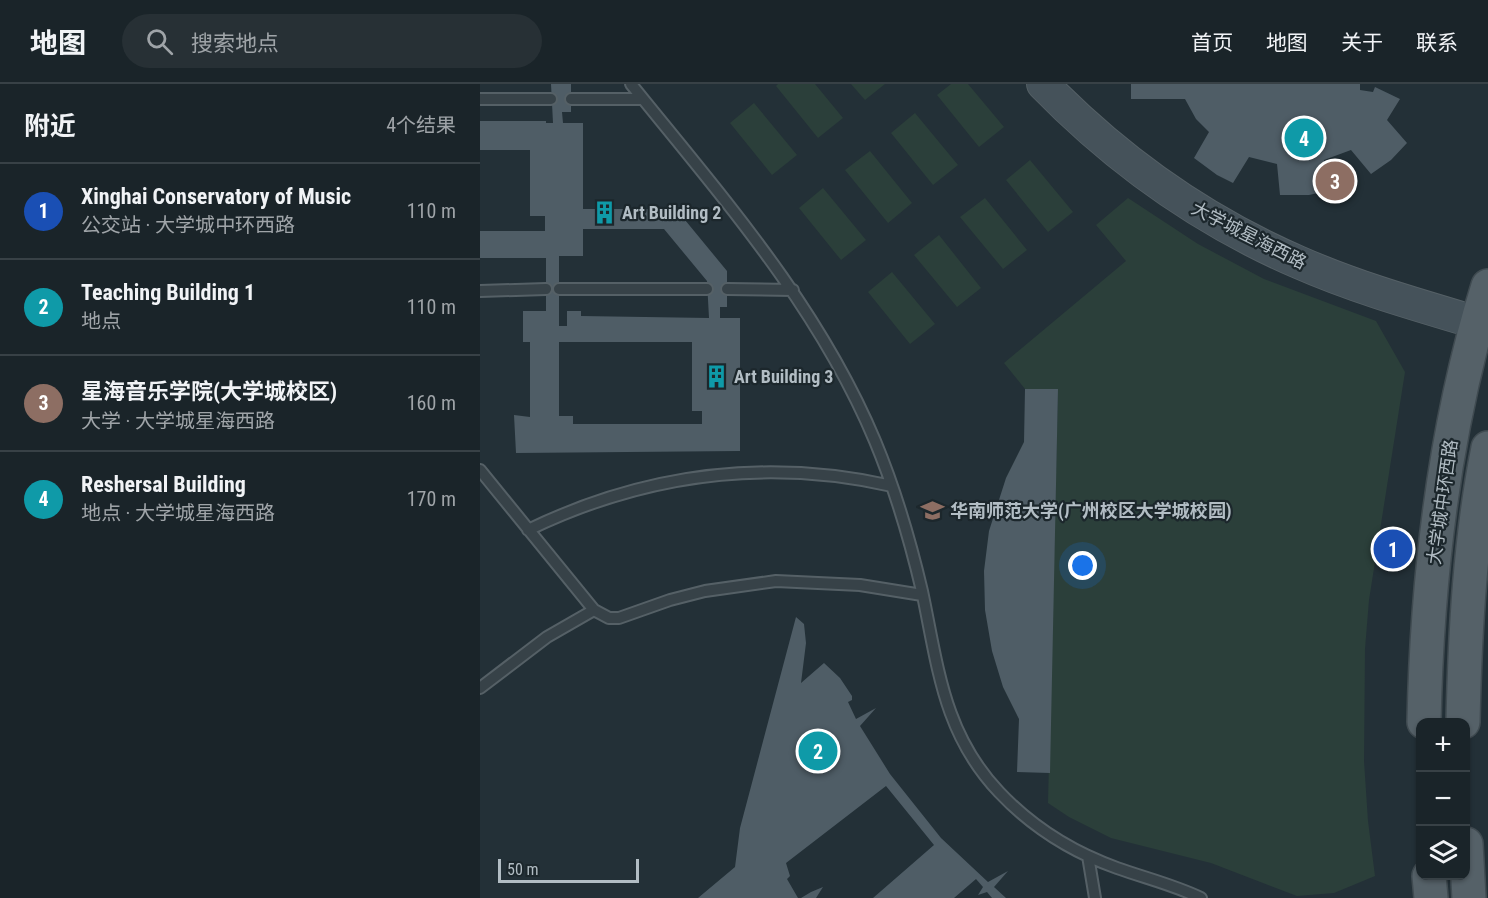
<!DOCTYPE html>
<html lang="zh">
<meta charset="utf-8">
<style>
body{margin:0;font-family:"Roboto Condensed","Noto Sans SC",sans-serif;background:#273035;color:#f1f3f6}
.controls{position:absolute;right:18px;bottom:18px;display:grid;overflow:hidden;border-radius:12px;box-shadow:0 2px 4px #0004}
.controls button{width:54px;height:54px;display:grid;place-items:center;padding:0;border:0;border-bottom:2px solid #384146;background:#1a2429;color:#f1f3f6;font:30px sans-serif}
.scale{position:absolute;left:18px;bottom:15px;width:141px;box-sizing:border-box;padding-left:6px;border:3px solid #b2bdc4;border-top:0;font-size:16px;line-height:21px;white-space:nowrap;color:#b2bdc4;-webkit-text-stroke:4px #1c272c;paint-order:stroke}
.you{position:absolute;left:603px;top:482px;width:21px;height:21px;margin:-15px;border:4px solid #fff;border-radius:50%;background:#1a73e8;box-shadow:0 0 0 9px #1a73e833}
.badge{display:grid;place-items:center;width:39px;height:39px;border-radius:50%;background:#8dc8ed;color:#fff;font-size:20px;font-weight:700}
.pin{position:absolute;translate:-50% -50%;border:3px solid #fff;box-shadow:0 2px 6px #0006}
.list{margin:0;padding:0;list-style:none}
h2{display:flex;justify-content:space-between;align-items:center;height:78px;margin:0;padding:0 24px;font-size:26px}
h2 small{font-size:20px;font-weight:400;color:#9fa4a8}
.list li{display:grid;grid-template-columns:39px 1fr auto;gap:18px;align-items:center;box-sizing:border-box;height:96px;padding:0 24px;border-top:2px solid #384146}
.list b{display:block;font-size:22px;white-space:nowrap}
.list p{margin:0;font-size:20px;white-space:nowrap;color:#9fa4a8}
.list em{font-size:20px;font-style:normal;color:#9fa4a8}
.icon{flex:none;width:33px;height:33px;fill:none;stroke:currentColor;stroke-width:2;stroke-linecap:round;stroke-linejoin:round}
.map{position:relative;flex:none;width:1008px;height:814px;overflow:hidden}
header{display:flex;align-items:center;gap:36px;box-sizing:border-box;height:84px;padding:0 30px;background:#1a2429;border-bottom:2px solid #384146}
header strong{font-size:28px}
nav{display:flex;gap:33px;margin-inline-start:auto;font-size:21px}
.search{width:420px;height:54px;background:#273035;display:flex;align-items:center;gap:15px;box-sizing:border-box;padding:0 21px;border-radius:33px;color:#9fa4a8;font-size:22px}
main{display:flex}
aside{flex:1;background:#1a2429}
.map>svg:first-child{display:block}
.green{fill:#2b3f3a}
.building{fill:#4f5d66;fill-rule:evenodd}
.lines{fill:none;stroke-linecap:round;stroke-linejoin:round}
.lane-casing{stroke:#556066;stroke-width:14}
.secondary-casing{stroke:#556066;stroke-width:34}
.primary-casing{stroke:#404b51;stroke-width:36}
.lane{stroke:#374248;stroke-width:10}
.secondary{stroke:#45525a;stroke-width:32}
.primary{stroke:#556168;stroke-width:33}
.labels{text-anchor:middle;dominant-baseline:central;stroke-width:4.5;stroke-linejoin:round;paint-order:stroke}
.poi-label{font-size:18px;font-weight:bold;fill:#b2bdc4;stroke:#1c272c;text-anchor:start}
.street-label{font-size:18px;fill:#b2bdc4;stroke:#1c272c}
</style>
<header>
<strong>地图</strong>
<div class="search"><svg class="icon" aria-label="search" viewBox="0 0 24 24"><circle cx="10" cy="10" r="6"/><path d="M15 15l6 6"/></svg>搜索地点</div>
<nav><a>首页</a><a>地图</a><a>关于</a><a>联系</a></nav>
</header>
<main>
<aside>
<h2>附近<small>4个结果</small></h2>
<ul class="list">
<li><span class="badge" style="background:#1a4fb4">1</span><div><b>Xinghai Conservatory of Music</b><p>公交站 · 大学城中环西路</p></div><em>110 m</em></li>
<li><span class="badge" style="background:#0f9aa8">2</span><div><b>Teaching Building 1</b><p>地点</p></div><em>110 m</em></li>
<li><span class="badge" style="background:#8d6e63">3</span><div><b>星海音乐学院(大学城校区)</b><p>大学 · 大学城星海西路</p></div><em>160 m</em></li>
<li><span class="badge" style="background:#0f9aa8">4</span><div><b>Reshersal Building</b><p>地点 · 大学城星海西路</p></div><em>170 m</em></li>
</ul>
</aside>
<div class="map">
<svg width="1008" height="814" viewBox="0 0 1008 814">
<rect width="100%" height="100%" fill="#233037"/>
<path class="green" d="M298 0H335L363 34 338 54 296 2Z
M371 0H405L385 16Z
M471 0H488L524 43 499 63 457 11Z
M274 19 317 71 292 91 250 39Z
M435 29 478 81 453 101 411 49Z
M390 67 432 119 408 139 365 86Z
M550 76 593 128 568 148 526 96Z
M343 104 386 156 361 176 319 124Z
M505 114 547 166 523 185 480 133Z
M648 114 718 160 784 195 896 237 925 288 889 516 885 565 884 677 888 737 895 792 854 809 817 812 731 779 631 754 589 733 568 719 578 306 545 305 524 279 646 177 616 141Z
M459 151 501 204 477 223 434 171Z
M412 188 455 240 430 260 388 208Z"/>
<path class="building" d="M71 0H91V28H82L83 39H103V125H196L247 187V223H240V234H260V367L36 369 34 331 50 333V258H43V227H66V174H0V147H65V132H50V66H0V37H66V39H73ZM103 145H184L227 197 229 234 101 232V227H87V242H79V172H103ZM79 258H212V327H222V340H93V332H79Z
M651 0H880V6L893 8 895 3 920 15 907 36 927 59 911 76 891 90 871 66 844 76 847 107 829 111H800L797 80 769 73 753 99 737 91 714 74 729 48 716 35 705 15H651Z
M545 305H578L570 689 537 688 539 635 523 603 512 567 505 526 504 487 509 447 526 394 544 358Z
M316 533 324 540 326 559 321 599 344 579 360 594 372 612V616L368 618 376 635 396 624 380 642 410 690 461 754 508 798 528 787 514 803 526 814H512L507 808 498 811 503 803 496 795 474 814H393L454 761 406 702 306 779 310 792 307 795 318 814H218L255 783 260 744Z
M343 803 336 814H321L331 808Z"/>
<g class="lines">
<defs>
<path id="lane" d="M151 0C242 113 338 221 395 357 415 405 430 456 442 507 458 582 463 649 519 708 552 743 592 768 637 784 665 794 694 801 721 814
M0 15H71
M91 15H163
M79 205H227
M247 205 313 206
M0 207 66 205
M0 386 114 526 67 553 0 604
M48 446C164 390 287 374 412 402
M114 526 129 534H139L190 516 225 507 296 497 380 501 442 511
M608 772 615 814"/>
<path id="secondary" d="M563 0C636 75 721 136 818 178 879 205 945 223 1008 242"/>
<path id="primary" d="M944 638C947 491 964 344 1008 202
M983 638C985 547 990 454 1008 364
M986 760 989 814
M949 792 951 814"/>
</defs>
<use href="#lane" class="lane-casing"/>
<use href="#secondary" class="secondary-casing"/>
<use href="#primary" class="primary-casing"/>
<use href="#lane" class="lane"/>
<use href="#secondary" class="secondary"/>
<use href="#primary" class="primary"/>
</g>
<defs>
<symbol id="building-bare" viewBox="-9 -9 18 18"><path d="M-4-6H4V6H1V3H-1V6H-4ZM-2.5-4.3h1.7v1.8h-1.7ZM.8-4.3h1.7v1.8H.8ZM-2.5-1h1.7V.8h-1.7ZM.8-1h1.7V.8H.8Z" fill="#0f9aa8" stroke="#1c272c" stroke-width="2.5" paint-order="stroke"/></symbol>
<symbol id="university-bare" viewBox="-9 -9 18 18"><path d="M0-5L7-2L0 1L-7-2ZM-4 1L0 2.5L4 1V4Q0 6-4 4Z" fill="#8d6e63" stroke="#1c272c" stroke-width="2.5" paint-order="stroke"/></symbol>
</defs>
<g fill-rule="evenodd">
<use href="#building-bare" x="108" y="112" width="33" height="33"/>
<use href="#building-bare" x="220" y="276" width="33" height="33"/>
<use href="#university-bare" x="436" y="410" width="33" height="33"/>
</g>
<g class="labels">
<g class="poi-label">
<text x="142" y="128">Art Building 2</text>
<text x="254" y="292">Art Building 3</text>
<text x="470" y="426">华南师范大学(广州校区大学城校园)</text>
</g>
<g class="street-label">
<text transform="translate(769 151) rotate(27)">大学城星海西路</text>
<text transform="translate(962 418) rotate(-82)">大学城中环西路</text>
</g>
</g>
</svg>
<div class="controls">
<button>+</button>
<button>−</button>
<button><svg class="icon" aria-label="layers" viewBox="0 0 24 24"><path d="M12 4l9 5-9 5-9-5zM3 14l9 5 9-5"/></svg></button>
</div>
<div class="scale">50 m</div>
<div class="you"></div>
<div class="pin badge" style="left:913px;top:465px;background:#1a4fb4">1</div>
<div class="pin badge" style="left:338px;top:667px;background:#0f9aa8">2</div>
<div class="pin badge" style="left:855px;top:97px;background:#8d6e63">3</div>
<div class="pin badge" style="left:824px;top:54px;background:#0f9aa8">4</div>
</div>
</main>
